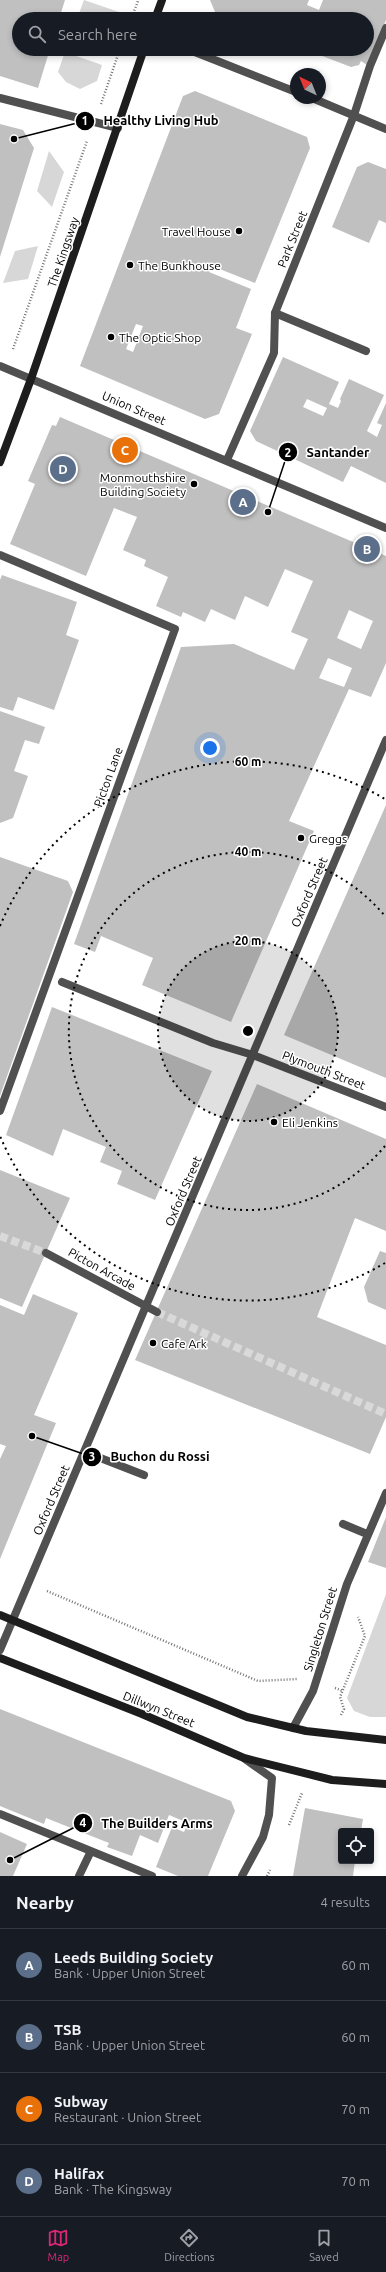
<!DOCTYPE html>
<meta charset="utf-8">
<style>
body{margin:0;font-family:Ubuntu,sans-serif;background:#20242c;color:#f1f3f6}
.controls{position:absolute;right:12px;bottom:12px;display:grid;overflow:hidden;border-radius:4px;box-shadow:0 2px 6px #0003}
.controls button{width:36px;height:36px;display:grid;place-items:center;padding:0;border:0;border-bottom:1px solid #363941;background:#171b24;color:#f1f3f6;font:20px sans-serif}
.compass{position:absolute;left:290px;top:68px;width:36px;height:36px;border-radius:50%;background:#171b24;box-shadow:0 2px 6px #0003;rotate:317deg}
.you{position:absolute;left:210px;top:748px;width:14px;height:14px;margin:-10px;border:3px solid #fff;border-radius:50%;background:#1a73e8;box-shadow:0 0 0 6px #1a73e833}
.badge{display:grid;place-items:center;width:26px;height:26px;border-radius:50%;background:#db2777;color:#fff;font-size:13px;font-weight:700}
.pin{position:absolute;translate:-50% -50%;border:2px solid #fff;box-shadow:0 1px 4px #0006}
.list{margin:0;padding:0;list-style:none}
h2{display:flex;justify-content:space-between;align-items:center;height:52px;margin:0;padding:0 16px;font-size:17px}
h2 small{font-size:13px;font-weight:400;color:#9ea1a6}
.list li{display:grid;grid-template-columns:26px 1fr auto;gap:12px;align-items:center;box-sizing:border-box;height:72px;padding:0 16px;border-top:1px solid #363941}
.list b{display:block;font-size:15px;white-space:nowrap}
.list p{margin:0;font-size:13px;white-space:nowrap;color:#9ea1a6}
.list em{font-size:13px;font-style:normal;color:#9ea1a6}
.icon{flex:none;width:22px;height:22px;fill:none;stroke:currentColor;stroke-width:2;stroke-linecap:round;stroke-linejoin:round}
.map{position:relative;flex:none;width:386px;height:1876px;overflow:hidden}
.search{position:absolute;background:#171b24;box-shadow:0 2px 6px #0003;left:12px;right:12px;top:12px;height:44px;display:flex;align-items:center;gap:10px;box-sizing:border-box;padding:0 14px;border-radius:22px;color:#9ea1a6;font-size:15px}
.sheet{height:340px;background:#171b24}
nav{display:flex;justify-content:space-around;align-items:center;box-sizing:border-box;height:56px;border-top:1px solid #363941;background:#171b24;font-size:11px;color:#9ea1a6}
nav a{display:grid;justify-items:center;gap:2px}
nav .on{color:#db2777}
.map>svg:first-child{display:block}
.green{fill:#d7d7d7}
.building{fill:#c0c0c0;fill-rule:evenodd}
.lines{fill:none;stroke-linecap:round;stroke-linejoin:round}
.street-tunnel{stroke:#d9d9d9;stroke-width:8;stroke-dasharray:8 4;stroke-linecap:butt}
.path{stroke:#727272;stroke-width:2.5;stroke-dasharray:1 2;stroke-linecap:butt}
.lane{stroke:#505050;stroke-width:8}
.street{stroke:#505050;stroke-width:8}
.secondary{stroke:#1d1d1d;stroke-width:8}
.ring{fill:none;stroke:#000;stroke-width:2;stroke-dasharray:2 4}
.poi-dot{fill:#000;stroke:#fff;stroke-width:1.5}
.labels{text-anchor:middle;dominant-baseline:central;stroke-width:3;stroke-linejoin:round;paint-order:stroke}
.poi-label{font-size:12px;fill:#000;stroke:#fff;text-anchor:start}
.street-label{font-size:12px;fill:#000;stroke:#fff}
.centre{fill:#000;stroke:#fff;stroke-width:2}
.ring-label{font-size:12px;text-anchor:middle;font-weight:bold;fill:#000;stroke:#fff;stroke-width:3;stroke-linejoin:round;paint-order:stroke}
.leader{fill:none;stroke:#000;stroke-width:1.5}
.callout-dot{fill:#000;stroke:#fff;stroke-width:1.5}
.mark-label{font-size:12px;text-anchor:middle;font-weight:bold;fill:#fff}
.callout-label{font-size:13px;text-anchor:middle;font-weight:bold;fill:#000;stroke:#fff;stroke-width:3;stroke-linejoin:round;paint-order:stroke}
</style>
<div class="map">
<svg width="386" height="1876" viewBox="0 0 386 1876">
<rect width="100%" height="100%" fill="#fff"/>
<path class="green" d="M84 0 119 12 117 19H77Z
M65 52 102 65 97 81 80 89 66 82 58 72Z
M49 151 64 172 52 207 37 191Z
M38 246 28 279 3 283 15 251Z
M386 1594V1717H370L354 1711 347 1698Z"/>
<path class="building" d="M0 0H65L59 19H19V49H50L38 88 0 76Z
M210 0H309L307 5 319 10 323 0H386V20L367 65 361 61 359 65 351 67 304 49H367V19H231L215 12Z
M195 91 307 137 310 148 255 283 212 266 209 272 251 289 236 328 252 334 219 414 205 419 80 366 183 96ZM136 324 143 326 133 352 126 349Z
M0 124 23 130 34 148 0 257Z
M368 162 386 169V223L379 220 369 243 332 227 357 167Z
M283 357 339 382 329 404 338 408 341 401 340 399 349 379 384 395 367 431 377 437 382 425 377 423 386 403V483L351 466 343 482 256 441 250 431ZM307 399 327 408 323 416 303 407Z
M60 417 386 556V663L371 697 349 689 289 821 314 831 231 1022 142 985 153 958 101 936 95 952 74 944 181 647 234 644 294 670 308 639 291 632 313 581 285 569 268 607 245 596 235 620 211 609 205 622 183 612 181 617 156 606 168 577 144 566 146 560 123 550 137 517 114 508 86 576 10 544 35 484 28 481 52 425 56 426ZM349 610 373 621 361 649 337 638ZM328 658 352 668 344 687 319 678Z
M2 575 77 602 66 635 79 640 54 710 18 697 13 711 0 707V580Z
M0 711 45 727 39 744 25 740 14 771 28 776 13 818 0 823Z
M386 805V1078L284 1035Z
M0 857 68 881 73 892 0 1096Z
M52 1007 212 1071 155 1200 117 1184 122 1171 100 1162 106 1147 63 1129 53 1156 6 1135Z
M257 1084 386 1139V1231L355 1218 317 1317 386 1345V1417L370 1454 135 1360Z
M0 1170 70 1198 22 1307 0 1298Z
M380 1251 386 1253V1310L368 1302 364 1287Z
M33 1294 78 1313 34 1415 56 1423 0 1559V1459L6 1446 0 1444V1305L24 1315Z
M386 1517V1568L368 1562Z
M0 1709 231 1801 235 1811 208 1876H178L156 1867 172 1827 184 1832 188 1823 169 1815 158 1843 140 1835 132 1856 107 1847 109 1843 46 1818 44 1824 0 1806Z
M305 1808 363 1819 361 1831H341V1861H355L353 1876H293Z
M0 1832 27 1844 13 1876H0Z"/>
<g class="lines">
<path class="street-tunnel" d="M0 1236 46 1253
M157 1312 386 1414"/>
<path class="path" d="M131 19 138 1
M101 104 120 49
M13 349 87 141
M47 1591 258 1681 297 1679
M335 1688 343 1691
M341 1715 344 1709 340 1697 365 1636 358 1617
M289 1825 302 1793
M267 1876 270 1870"/>
<path class="lane" d="M354 115 370 66 386 28
M275 313 366 351
M0 555 175 629 0 1111
M85 1452 144 1475
M343 1524 367 1534
M0 1814 152 1876
M79 1876 91 1851"/>
<path class="street" d="M187 49 296 92
M0 98 118 128
M312 98 386 129
M0 366 386 528
M227 460 274 353 275 313 354 115
M62 982 213 1043 253 1055 386 1107
M46 1253 157 1312
M0 1650 386 740
M293 1728 313 1691 347 1584 386 1493
M242 1876 263 1837 269 1815 272 1778 245 1759"/>
<path class="secondary" d="M155 19 162 0
M0 462 31 379 144 49
M0 1615 247 1717 306 1731 386 1740
M0 1658 142 1714 244 1758 332 1780 386 1784"/>
</g>
<circle cx="248" cy="1031" r="90" fill="#000" fill-opacity=".12"/>
<g class="ring">
<circle cx="248" cy="1031" r="90"/>
<path d="M385 1146A179 179 0 1 1 385 916"/>
<path d="M385 1263A269 269 0 0 1 0 1136M0 926A269 269 0 0 1 385 799"/>
</g>
<g class="poi-dot">
<circle cx="239" cy="231" r="4"/>
<circle cx="130" cy="265" r="4"/>
<circle cx="111" cy="337" r="4"/>
<circle cx="194" cy="484" r="4"/>
<circle cx="301" cy="838" r="4"/>
<circle cx="274" cy="1122" r="4"/>
<circle cx="153" cy="1343" r="4"/>
</g>
<g class="labels">
<g class="poi-label">
<text x="231" y="231" text-anchor="end">Travel House</text>
<text x="138" y="265">The Bunkhouse</text>
<text x="119" y="337">The Optic Shop</text>
<text x="186" y="477" text-anchor="end">Monmouthshire<tspan x="186" dy="14">Building Society</tspan></text>
<text x="309" y="838">Greggs</text>
<text x="282" y="1122">Eli Jenkins</text>
<text x="161" y="1343">Cafe Ark</text>
</g>
<g class="street-label">
<text transform="translate(292 239) rotate(-68)">Park Street</text>
<text transform="translate(63 252) rotate(-71)">The Kingsway</text>
<text transform="translate(134 408) rotate(23)">Union Street</text>
<text transform="translate(108 777) rotate(-70)">Picton Lane</text>
<text transform="translate(309 892) rotate(-67)">Oxford Street</text>
<text transform="translate(324 1070) rotate(21)">Plymouth Street</text>
<text transform="translate(183 1191) rotate(-67)">Oxford Street</text>
<text transform="translate(102 1269) rotate(29)">Picton Arcade</text>
<text transform="translate(51 1500) rotate(-67)">Oxford Street</text>
<text transform="translate(320 1629) rotate(-73)">Singleton Street</text>
<text transform="translate(159 1709) rotate(22)">Dillwyn Street</text>
</g>
</g>
<circle cx="248" cy="1031" r="6" class="centre"/>
<g class="ring-label">
<text x="248" y="766">60 m</text>
<text x="248" y="856">40 m</text>
<text x="248" y="945">20 m</text>
</g>
<path class="leader" d="M14 139L85 121M268 512L288 452M32 1436L92 1457M10 1860L83 1823"/>
<g class="callout-dot">
<circle cx="14" cy="139" r="4"/>
<circle cx="268" cy="512" r="4"/>
<circle cx="32" cy="1436" r="4"/>
<circle cx="10" cy="1860" r="4"/>
<circle cx="85" cy="121" r="10"/>
<circle cx="288" cy="452" r="10"/>
<circle cx="92" cy="1457" r="10"/>
<circle cx="83" cy="1823" r="10"/>
</g>
<g class="mark-label">
<text x="85" y="125">1</text>
<text x="288" y="457">2</text>
<text x="92" y="1461">3</text>
<text x="83" y="1827">4</text>
</g>
<g class="callout-label">
<text x="161" y="125">Healthy Living Hub</text>
<text x="338" y="457">Santander</text>
<text x="160" y="1461">Buchon du Rossi</text>
<text x="157" y="1828">The Builders Arms</text>
</g>
</svg>
<div class="controls">
<button><svg class="icon" aria-label="locate" viewBox="0 0 24 24"><circle cx="12" cy="12" r="6"/><path d="M12 2v4M12 18v4M2 12h4M18 12h4"/></svg></button>
</div>
<svg class="compass" viewBox="-18 -18 36 36"><path d="M0-13l5 13h-10z" fill="#e53935"/><path d="M0 13l5-13h-10z" fill="#9ea1a6"/></svg>
<div class="you"></div>
<div class="pin badge" style="left:243px;top:502px;background:#5c6f8a">A</div>
<div class="pin badge" style="left:367px;top:549px;background:#5c6f8a">B</div>
<div class="pin badge" style="left:125px;top:450px;background:#e8710a">C</div>
<div class="pin badge" style="left:63px;top:469px;background:#5c6f8a">D</div>
<div class="search"><svg class="icon" aria-label="search" viewBox="0 0 24 24"><circle cx="10" cy="10" r="6"/><path d="M15 15l6 6"/></svg>Search here</div>
</div>
<section class="sheet">
<h2>Nearby<small>4 results</small></h2>
<ul class="list">
<li><span class="badge" style="background:#5c6f8a">A</span><div><b>Leeds Building Society</b><p>Bank · Upper Union Street</p></div><em>60 m</em></li>
<li><span class="badge" style="background:#5c6f8a">B</span><div><b>TSB</b><p>Bank · Upper Union Street</p></div><em>60 m</em></li>
<li><span class="badge" style="background:#e8710a">C</span><div><b>Subway</b><p>Restaurant · Union Street</p></div><em>70 m</em></li>
<li><span class="badge" style="background:#5c6f8a">D</span><div><b>Halifax</b><p>Bank · The Kingsway</p></div><em>70 m</em></li>
</ul>
</section>
<nav>
<a class="on"><svg class="icon" aria-label="map" viewBox="0 0 24 24"><path d="M3 6l6-2 6 2 6-2v14l-6 2-6-2-6 2zM9 4v14M15 6v14"/></svg>Map</a>
<a><svg class="icon" aria-label="directions" viewBox="0 0 24 24"><path d="M12 3l9 9-9 9-9-9zM9 14v-3h6M13 9l2 2-2 2"/></svg>Directions</a>
<a><svg class="icon" aria-label="saved" viewBox="0 0 24 24"><path d="M7 4h10v16l-5-4-5 4z"/></svg>Saved</a>
</nav>
